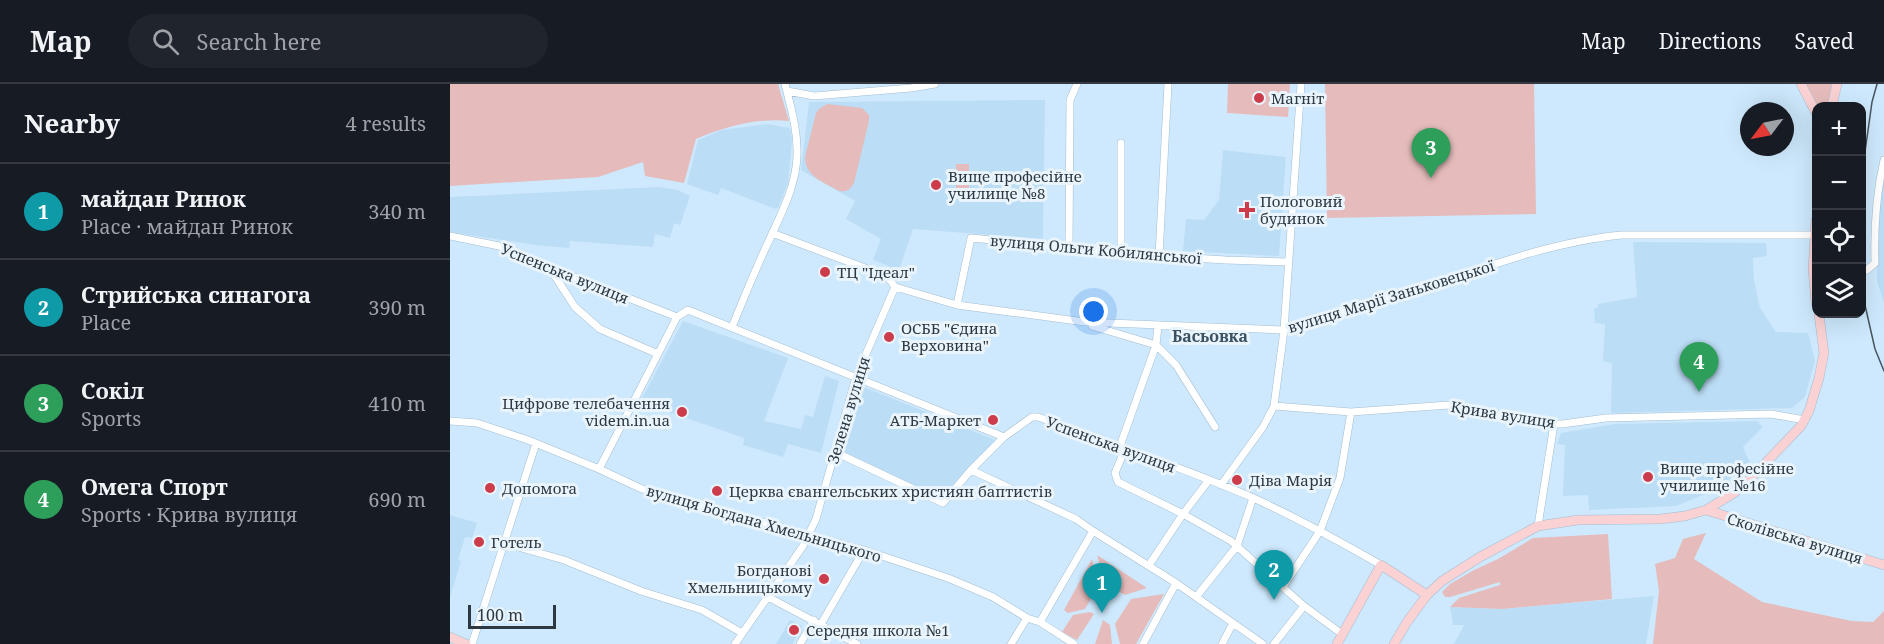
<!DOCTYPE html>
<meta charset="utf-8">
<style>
body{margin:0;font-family:"Noto Serif",serif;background:#20242c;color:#f1f3f6}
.controls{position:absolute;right:18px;top:18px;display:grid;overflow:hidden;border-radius:12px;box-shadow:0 6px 24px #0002}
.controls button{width:54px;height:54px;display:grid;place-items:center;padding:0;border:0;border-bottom:2px solid #363941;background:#171b24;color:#f1f3f6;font:30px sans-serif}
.compass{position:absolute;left:1290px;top:18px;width:54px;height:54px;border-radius:50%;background:#171b24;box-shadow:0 6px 24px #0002;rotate:238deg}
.scale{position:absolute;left:18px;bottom:15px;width:88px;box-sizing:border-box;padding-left:6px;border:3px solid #2d3840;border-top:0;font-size:16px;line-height:21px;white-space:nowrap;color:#2d3840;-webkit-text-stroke:4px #e9f4fc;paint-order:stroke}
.you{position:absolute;left:644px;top:228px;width:21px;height:21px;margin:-15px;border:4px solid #fff;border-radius:50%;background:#1a73e8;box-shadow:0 0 0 9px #1a73e833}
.badge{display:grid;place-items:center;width:39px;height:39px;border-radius:50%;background:#ea580c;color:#fff;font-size:20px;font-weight:700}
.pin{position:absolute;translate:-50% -50px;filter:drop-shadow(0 2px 3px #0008)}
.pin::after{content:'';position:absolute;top:32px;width:21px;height:18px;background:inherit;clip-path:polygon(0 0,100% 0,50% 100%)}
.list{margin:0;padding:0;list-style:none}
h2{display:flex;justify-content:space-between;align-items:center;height:78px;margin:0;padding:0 24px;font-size:26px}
h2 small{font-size:20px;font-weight:400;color:#9ea1a6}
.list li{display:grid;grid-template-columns:39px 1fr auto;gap:18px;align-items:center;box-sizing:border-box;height:96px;padding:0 24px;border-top:2px solid #363941}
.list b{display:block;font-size:22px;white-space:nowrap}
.list p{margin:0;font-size:20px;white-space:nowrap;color:#9ea1a6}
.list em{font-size:20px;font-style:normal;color:#9ea1a6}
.icon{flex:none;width:33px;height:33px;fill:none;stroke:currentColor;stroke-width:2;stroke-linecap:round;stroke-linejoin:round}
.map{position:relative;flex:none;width:1434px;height:560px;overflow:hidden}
header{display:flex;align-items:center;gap:36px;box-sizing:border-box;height:84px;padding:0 30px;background:#171b24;border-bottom:2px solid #363941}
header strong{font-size:28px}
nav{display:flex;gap:33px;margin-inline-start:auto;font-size:21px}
.search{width:420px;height:54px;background:#20242c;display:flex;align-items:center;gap:15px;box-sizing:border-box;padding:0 21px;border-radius:33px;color:#9ea1a6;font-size:22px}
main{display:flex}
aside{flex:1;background:#171b24}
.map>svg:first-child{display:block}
.built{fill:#bcddf6}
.green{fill:#e5bcbb}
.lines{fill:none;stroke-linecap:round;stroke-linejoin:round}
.street-casing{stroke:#a4bdd1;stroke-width:8}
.secondary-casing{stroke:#a4bdd1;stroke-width:10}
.street{stroke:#fff;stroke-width:7}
.secondary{stroke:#fad2d4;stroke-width:9}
.rail{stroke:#47555f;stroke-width:1.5}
.poi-dot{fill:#cc3c4a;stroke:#e9f4fc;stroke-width:2}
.labels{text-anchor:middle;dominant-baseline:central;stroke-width:6;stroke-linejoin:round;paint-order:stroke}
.poi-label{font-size:15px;fill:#2d3840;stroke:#e9f4fc;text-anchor:start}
.street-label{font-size:15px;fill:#2d3840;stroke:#e9f4fc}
.neighbourhood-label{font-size:16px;font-weight:bold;fill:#3c5263;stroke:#e9f4fc}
</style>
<header>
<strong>Map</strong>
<div class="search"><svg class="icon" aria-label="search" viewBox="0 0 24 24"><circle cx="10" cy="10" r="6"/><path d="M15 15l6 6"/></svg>Search here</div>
<nav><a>Map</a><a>Directions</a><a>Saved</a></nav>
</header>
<main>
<aside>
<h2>Nearby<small>4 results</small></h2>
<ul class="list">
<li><span class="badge" style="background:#0f9aa8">1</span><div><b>майдан Ринок</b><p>Place · майдан Ринок</p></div><em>340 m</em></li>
<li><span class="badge" style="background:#0f9aa8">2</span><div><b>Стрийська синагога</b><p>Place</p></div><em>390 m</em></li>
<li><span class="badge" style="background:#2e9e5b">3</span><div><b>Сокіл</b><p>Sports</p></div><em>410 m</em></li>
<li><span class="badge" style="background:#2e9e5b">4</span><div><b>Омега Спорт</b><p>Sports · Крива вулиця</p></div><em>690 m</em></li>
</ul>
</aside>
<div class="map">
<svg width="1434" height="560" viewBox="0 0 1434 560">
<rect width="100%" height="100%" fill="#cee9fd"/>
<path class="built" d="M595 16 593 155 463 145 449 186 423 176 431 155 396 135 405 117 351 86 359 18Z
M318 40 340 44 342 56 338 99 328 124 326 125 271 104 268 111 237 100 248 56 271 46Z
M773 66 836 73 829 172 733 167 736 135 754 136 769 116Z
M1434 94V219L1427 196V150L1432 98Z
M209 103 228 106 240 112 230 141 224 139 220 154 205 150 203 163 120 157 119 164 85 161 0 148V113Z
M1183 158 1316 159 1317 172 1303 174 1304 196 1310 224 1326 248 1358 249 1365 277 1355 313 1342 324 1161 329 1162 279 1153 277 1155 240 1145 239 1144 224H1148V220L1187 213Z
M233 237 338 274 314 337 351 345 355 331 363 333 375 292 389 297 371 369 338 360 333 373 293 361 294 354 190 318Z
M409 301 545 356 490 414 389 367Z
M1307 337 1313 343 1293 363 1300 379 1265 406 1226 422 1139 426 1138 411 1113 412 1115 361 1107 360 1111 349 1165 340Z
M0 431 27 439 22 454 15 453 8 476 11 477 0 513Z
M1204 512 1196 560H1004L1014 541H1003L1000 523 1052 525Z
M340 536 352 542 344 557 343 560H326Z"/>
<path class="green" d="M0 0H328L339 37C306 34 276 42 246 55L234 99 195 92 193 78 148 93 0 102Z
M778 0H840L838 33 777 29Z
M875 0H1084L1086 130 877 134Z
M1355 0H1382L1378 22H1367Z
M377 20 412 24 419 31V37L404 99C400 106 397 108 389 107 374 98 355 93 355 73L366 29 369 25Z
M506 80H519V109H506Z
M1256 449 1244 475 1312 518 1402 537 1423 538 1434 527V560H1203L1209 507 1205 480 1225 474 1233 455Z
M1158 450 1162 515 1052 525 1000 523 1009 514 1050 501V498L1000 513H995L992 508 1000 500 1024 486 1048 475 1083 454Z
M647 471 697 504 675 511 656 501Z
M642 475 649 501 635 525 618 529 614 526Z
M714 510 686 560H670L665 540 681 515Z
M640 528 644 530 627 556 612 548 623 531Z
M653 536 660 541 662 560H645Z"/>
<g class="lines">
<defs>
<path id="street" d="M337 7 364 12 461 4 485 0
M671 59V167
M322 149 431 190 440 196 445 203
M0 152 54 163 99 183 227 233
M619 163 620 16 627 0
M709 172 718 0
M99 183 125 223 150 245 208 270
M1417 186 1425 179C1424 144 1426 110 1434 76
M445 203 507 221 635 238 834 246 1077 170C1109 161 1139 154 1172 151H1365
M507 221 521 154 709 172 776 176 838 178
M642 242 706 261 726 281 765 343
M282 243C293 216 304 189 316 163 329 134 346 104 347 72 348 47 341 24 335 0
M824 322 901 328 999 321 1095 340H1112L1156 334 1321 330 1355 336
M0 337 27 339 78 356 149 385 192 405 414 466 498 494 543 513 577 534 590 538 624 560
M670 362 706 261 708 242
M675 365 665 389 668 398 733 430 781 457 854 522 892 550
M385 368 493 419 521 386 554 353
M149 385 227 233 238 226 554 353 582 333H588C659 359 732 383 801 413 846 433 889 457 931 481
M521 386 626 435 643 447 726 499 813 560
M771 401 813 343 824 322 834 246 851 0
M1088 442 1104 340
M54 459 114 476 191 507 252 526 292 549
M699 481 733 430 759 396
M833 503 870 447 890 394 901 328
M318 513 407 560
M746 513 787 462 803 414
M590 538 643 447
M371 540 414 466
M22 560 86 359
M285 560 353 462 366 435 406 293 445 203
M350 560 364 536
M561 560 577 534
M693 560 726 499
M772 560 783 539
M824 560 854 522"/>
<path id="secondary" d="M1351 0 1366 29
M1382 22 1387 0
M1366 136 1363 185 1366 219
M1256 426 1434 481
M0 553 16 560
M887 560 931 481 977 511
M944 560 957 538 977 511 992 497 1030 473 1088 442 1128 436 1210 435 1235 432 1256 426 1284 409 1303 392 1351 342 1359 327 1369 294 1374 269 1369 230"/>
</defs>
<use href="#street" class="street-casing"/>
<use href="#secondary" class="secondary-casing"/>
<use href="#street" class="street"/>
<use href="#secondary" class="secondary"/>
<path class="rail" d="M1412 89 1422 18 1427 0
M1412 208 1425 265 1434 287"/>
</g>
<g class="poi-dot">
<circle cx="809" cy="14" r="6"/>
<circle cx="486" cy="101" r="6"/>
<path d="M794 117h6v6h6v6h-6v6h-6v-6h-6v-6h6z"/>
<circle cx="375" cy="188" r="6"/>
<circle cx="439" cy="253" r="6"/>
<circle cx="232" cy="328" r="6"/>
<circle cx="543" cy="336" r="6"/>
<circle cx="1198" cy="393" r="6"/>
<circle cx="787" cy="396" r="6"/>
<circle cx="40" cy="404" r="6"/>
<circle cx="267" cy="407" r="6"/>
<circle cx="29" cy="458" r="6"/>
<circle cx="374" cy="495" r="6"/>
<circle cx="344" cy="546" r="6"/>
</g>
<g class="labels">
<g class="poi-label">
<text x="821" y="14">Магніт</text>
<text x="498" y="92">Вище професійне<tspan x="498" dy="17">училище №8</tspan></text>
<text x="810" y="117">Пологовий<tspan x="810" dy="17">будинок</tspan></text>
<text x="387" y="188">ТЦ "Ідеал"</text>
<text x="451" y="244">ОСББ "Єдина<tspan x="451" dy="17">Верховина"</tspan></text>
<text x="220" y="319" text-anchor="end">Цифрове телебачення<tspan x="220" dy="17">videm.in.ua</tspan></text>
<text x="531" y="336" text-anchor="end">АТБ-Маркет</text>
<text x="1210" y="384">Вище професійне<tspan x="1210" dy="17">училище №16</tspan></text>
<text x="799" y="396">Діва Марія</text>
<text x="52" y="404">Допомога</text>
<text x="279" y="407">Церква євангельських християн баптистів</text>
<text x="41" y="458">Готель</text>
<text x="362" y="486" text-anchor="end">Богданові<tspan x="362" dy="17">Хмельницькому</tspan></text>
<text x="356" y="546">Середня школа №1</text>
</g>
<g class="street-label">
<text transform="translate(646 165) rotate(5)">вулиця Ольги Кобилянської</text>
<text transform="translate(115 189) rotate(22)">Успенська вулиця</text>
<text transform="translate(941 212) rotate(-17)">вулиця Марії Заньковецької</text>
<text transform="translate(398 326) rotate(-73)">Зелена вулиця</text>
<text transform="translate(1053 330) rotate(9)">Крива вулиця</text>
<text transform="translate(661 360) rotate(20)">Успенська вулиця</text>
<text transform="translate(314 439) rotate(16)">вулиця Богдана Хмельницького</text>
<text transform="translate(1345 454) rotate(17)">Сколівська вулиця</text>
</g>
<g class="neighbourhood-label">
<text x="760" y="252">Басьовка</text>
</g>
</g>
</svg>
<div class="controls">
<button>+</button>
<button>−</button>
<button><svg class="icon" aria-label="locate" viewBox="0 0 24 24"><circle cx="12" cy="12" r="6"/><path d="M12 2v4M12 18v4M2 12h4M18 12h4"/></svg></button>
<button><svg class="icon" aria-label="layers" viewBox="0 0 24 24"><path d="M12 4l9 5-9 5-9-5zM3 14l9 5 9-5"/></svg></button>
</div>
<svg class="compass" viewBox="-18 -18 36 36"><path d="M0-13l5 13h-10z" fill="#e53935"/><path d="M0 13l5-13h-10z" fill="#9ea1a6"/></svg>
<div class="scale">100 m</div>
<div class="you"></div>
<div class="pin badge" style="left:652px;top:529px;background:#0f9aa8">1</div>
<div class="pin badge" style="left:824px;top:516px;background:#0f9aa8">2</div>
<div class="pin badge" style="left:981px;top:94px;background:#2e9e5b">3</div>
<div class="pin badge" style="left:1249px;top:308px;background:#2e9e5b">4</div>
</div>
</main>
